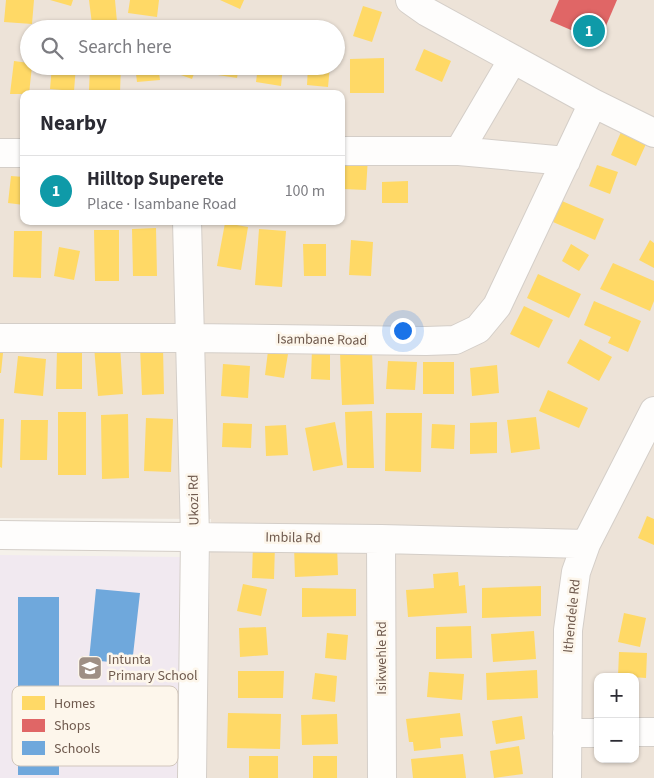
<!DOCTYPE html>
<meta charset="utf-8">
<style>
body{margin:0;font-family:"Source Sans 3",sans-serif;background:#f2f2f3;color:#2b2b33}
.controls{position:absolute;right:15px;bottom:15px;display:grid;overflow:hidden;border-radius:10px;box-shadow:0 1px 4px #0004}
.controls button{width:45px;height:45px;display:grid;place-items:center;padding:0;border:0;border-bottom:1px solid #e1e1e2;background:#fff;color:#2b2b33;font:25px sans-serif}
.you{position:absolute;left:402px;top:330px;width:18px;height:18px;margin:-12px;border:4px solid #fff;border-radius:50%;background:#1a73e8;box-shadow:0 0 0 8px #1a73e833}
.badge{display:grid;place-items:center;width:32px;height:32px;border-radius:50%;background:#0b8043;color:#fff;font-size:16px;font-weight:700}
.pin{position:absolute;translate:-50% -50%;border:2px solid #fff;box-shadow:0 1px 5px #0006}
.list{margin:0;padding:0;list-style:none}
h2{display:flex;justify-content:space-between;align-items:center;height:65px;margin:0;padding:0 20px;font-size:21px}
h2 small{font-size:16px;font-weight:400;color:#7c7c81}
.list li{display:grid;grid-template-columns:32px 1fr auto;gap:15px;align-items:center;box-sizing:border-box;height:70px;padding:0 20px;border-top:1px solid #e1e1e2}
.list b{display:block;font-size:19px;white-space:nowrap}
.list p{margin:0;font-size:16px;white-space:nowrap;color:#7c7c81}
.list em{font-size:16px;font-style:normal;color:#7c7c81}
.icon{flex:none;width:28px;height:28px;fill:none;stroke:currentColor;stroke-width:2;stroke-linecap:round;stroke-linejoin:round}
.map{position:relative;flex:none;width:654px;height:778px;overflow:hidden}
.search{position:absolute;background:#fff;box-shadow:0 1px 4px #0004;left:20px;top:20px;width:325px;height:55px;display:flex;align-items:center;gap:12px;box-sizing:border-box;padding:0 18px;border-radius:28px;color:#7c7c81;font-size:19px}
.panel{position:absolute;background:#fff;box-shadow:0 1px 4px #0004;left:20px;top:90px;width:325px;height:135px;border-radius:10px}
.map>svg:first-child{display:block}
.residential{fill:#ede3d8;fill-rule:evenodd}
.education{fill:#f1e9f0}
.homes{fill:#ffd966}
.shops{fill:#e06666}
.schools{fill:#6fa8dc}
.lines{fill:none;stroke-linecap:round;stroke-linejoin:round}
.minor-casing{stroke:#d4cec8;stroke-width:30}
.minor{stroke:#fefdfc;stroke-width:28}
.labels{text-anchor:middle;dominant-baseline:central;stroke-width:5;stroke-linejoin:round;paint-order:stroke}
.street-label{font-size:14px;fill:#6f5a4e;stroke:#fdf6eb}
.poi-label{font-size:14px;fill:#6f5a4e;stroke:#fdf6eb;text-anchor:start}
.key{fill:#fdf6eb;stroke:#d2c7bc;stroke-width:1}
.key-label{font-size:14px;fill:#6f5a4e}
</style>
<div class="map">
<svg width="654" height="778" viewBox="0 0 654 778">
<rect width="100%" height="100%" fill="#f5f1ea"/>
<path class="residential" d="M0 0H654V778H205L211 519 0 518ZM29 29H336V66H29ZM24 94H341V221H24ZM598 677H635V759H598Z"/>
<path class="education" d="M0 555 181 557 180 778H0Z"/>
<path class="homes" d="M6 0H34L32 24 4 22Z
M50 0H73L71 6Z
M89 0H115L117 22 92 24Z
M130 0H159L157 17 128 13Z
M220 0H244L240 9Z
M363 6 382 12 372 42 353 36Z
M424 49 451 61 442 82 415 70Z
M384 58V93H350V59Z
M14 61 29 63V66H32L29 94H10Z
M52 66H76L74 91 50 89Z
M90 66H121L120 92 89 91Z
M135 66H158L160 80 137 82Z
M168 66H197L192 79 167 70Z
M219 66H239L237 78 218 75Z
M258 66H283L281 86 256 82Z
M308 66H330L328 87 307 85Z
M621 132 646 144 636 166 611 155Z
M345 156 368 157 366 190 343 189Z
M597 165 618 172 610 194 589 186Z
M11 176 24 177V205L8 203Z
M408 181V203H382V182Z
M562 201 604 219 595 240 553 222Z
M225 223 248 227 241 270 217 266Z
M156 228 157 276H133L132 229Z
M259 229 286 231 282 287 255 285Z
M94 230H119V281H95Z
M14 231H42L41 278 13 277Z
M351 240 373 242 371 276 349 275Z
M650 240 654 243V268L639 260Z
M303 244H326V276H304Z
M571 244 589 255 579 271 562 261Z
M59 247 80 251 74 280 54 276Z
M613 263 654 281V301L650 311 600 289Z
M538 274 581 294 569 318 527 298Z
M594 301 641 321 628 352 608 343 611 337 584 325Z
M524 306 553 320 539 348 510 334Z
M580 339 612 357 599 381 567 363Z
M120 345 123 394 98 396 94 346Z
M140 347H163L164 394 142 395Z
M312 349H330V380L311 379Z
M57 350H82V389H56Z
M268 351 288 354 284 378 265 375Z
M372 351 374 404 342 405 340 353Z
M0 353H3L1 373H0Z
M18 356 46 359 43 396 14 393Z
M388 361 417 362 415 390 386 389Z
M423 362H454V394H423Z
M223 364 250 366 248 398 221 396Z
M497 365 499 393 472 396 470 368Z
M548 390 588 408 579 428 539 411Z
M372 411 374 468H347L345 412Z
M58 412H86V475H58Z
M386 413H422L421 472 385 471Z
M128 414 129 478 102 479 101 415Z
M536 417 540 449 511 453 507 420Z
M146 418 173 419 171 472 144 471Z
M0 419H4L2 468 0 467Z
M21 420H48L47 460H20Z
M335 422 343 465 313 471 305 428Z
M497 422V453L470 454V423Z
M223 423 252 424 251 448 222 447Z
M432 424 455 425 454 449 431 448Z
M286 425 288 455 266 456 265 426Z
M647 516 654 519V545L638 538Z
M253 544 275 545 274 579 252 578Z
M337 544 338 575 295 577 294 546Z
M458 572 459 586 465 585 467 613 408 617 406 590 434 588 433 574Z
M243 584 267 589 261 616 237 611Z
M541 586V616L482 618V588Z
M302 588 356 589V616L302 617Z
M624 613 646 618 640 647 618 642Z
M471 626 472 658 436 659V627Z
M266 627 268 655 240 657 239 628Z
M534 631 536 659 493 662 491 634Z
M327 633 348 635 346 660 325 658Z
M619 652 647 653 646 678 618 676Z
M537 670 538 698 487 700 486 673Z
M238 671H284L283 698H238Z
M429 672 464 674 462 700 427 697Z
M315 673 337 676 335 702 312 699Z
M228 713 281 714 280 749 227 748Z
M460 713 463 736 440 738 441 748 414 751 413 742H409L406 719Z
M337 714 338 744 302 745 301 715Z
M522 716 525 739 496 744 492 721Z
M519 746 523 774 494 778 490 751Z
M463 754 466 778H413L411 759Z
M249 756H278V778H249Z
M313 756H337V778H313Z"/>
<path class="shops" d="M559 0H617L599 42 550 21Z"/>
<path class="schools" d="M96 589 140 593 132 664 89 660Z
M18 597H59V775H18Z"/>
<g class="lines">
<defs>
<path id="minor" d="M410 0 427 12 593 103 654 133
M341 151H459L566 161
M459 151 513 59
M0 153H24
M187 221 195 536 192 778
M0 338H190L426 341 455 340 478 329 497 306 593 103
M0 535 381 539 586 544
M381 539 382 778
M635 732H654
M567 733H598
M567 778 568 630 576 572 586 544 654 411"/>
</defs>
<use href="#minor" class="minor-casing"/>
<use href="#minor" class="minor"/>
</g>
<defs>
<symbol id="school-square" viewBox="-11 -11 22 22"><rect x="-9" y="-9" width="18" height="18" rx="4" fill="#9e8f85" stroke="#fdf6eb"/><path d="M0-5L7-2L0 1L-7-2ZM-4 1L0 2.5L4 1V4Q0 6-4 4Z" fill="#fff"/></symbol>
</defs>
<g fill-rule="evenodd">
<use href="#school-square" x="76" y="654" width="28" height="28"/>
</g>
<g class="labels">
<g class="street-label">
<text transform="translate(322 340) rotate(1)">Isambane Road</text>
<text transform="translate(194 500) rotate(-91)">Ukozi Rd</text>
<text transform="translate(293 538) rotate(1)">Imbila Rd</text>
<text transform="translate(572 616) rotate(-84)">Ithendele Rd</text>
<text transform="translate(382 658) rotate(-90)">Isikwehle Rd</text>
</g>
<g class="poi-label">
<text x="108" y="660">Intunta<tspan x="108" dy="16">Primary School</tspan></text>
</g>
</g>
<rect x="12" y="686" width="166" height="80" rx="8" class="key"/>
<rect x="22" y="696" width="23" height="14" fill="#ffd966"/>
<rect x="22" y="719" width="23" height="13" fill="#e06666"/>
<rect x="22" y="741" width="23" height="14" fill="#6fa8dc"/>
<g class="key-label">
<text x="54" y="708">Homes</text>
<text x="54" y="730">Shops</text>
<text x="54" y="753">Schools</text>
</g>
</svg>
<div class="controls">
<button>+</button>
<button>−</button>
</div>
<div class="you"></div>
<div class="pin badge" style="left:589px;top:31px;background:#0f9aa8">1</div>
<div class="search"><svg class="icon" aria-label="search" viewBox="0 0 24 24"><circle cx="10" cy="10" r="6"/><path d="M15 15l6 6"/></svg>Search here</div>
<section class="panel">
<h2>Nearby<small></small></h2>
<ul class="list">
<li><span class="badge" style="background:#0f9aa8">1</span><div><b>Hilltop Superete</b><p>Place · Isambane Road</p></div><em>100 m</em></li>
</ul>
</section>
</div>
